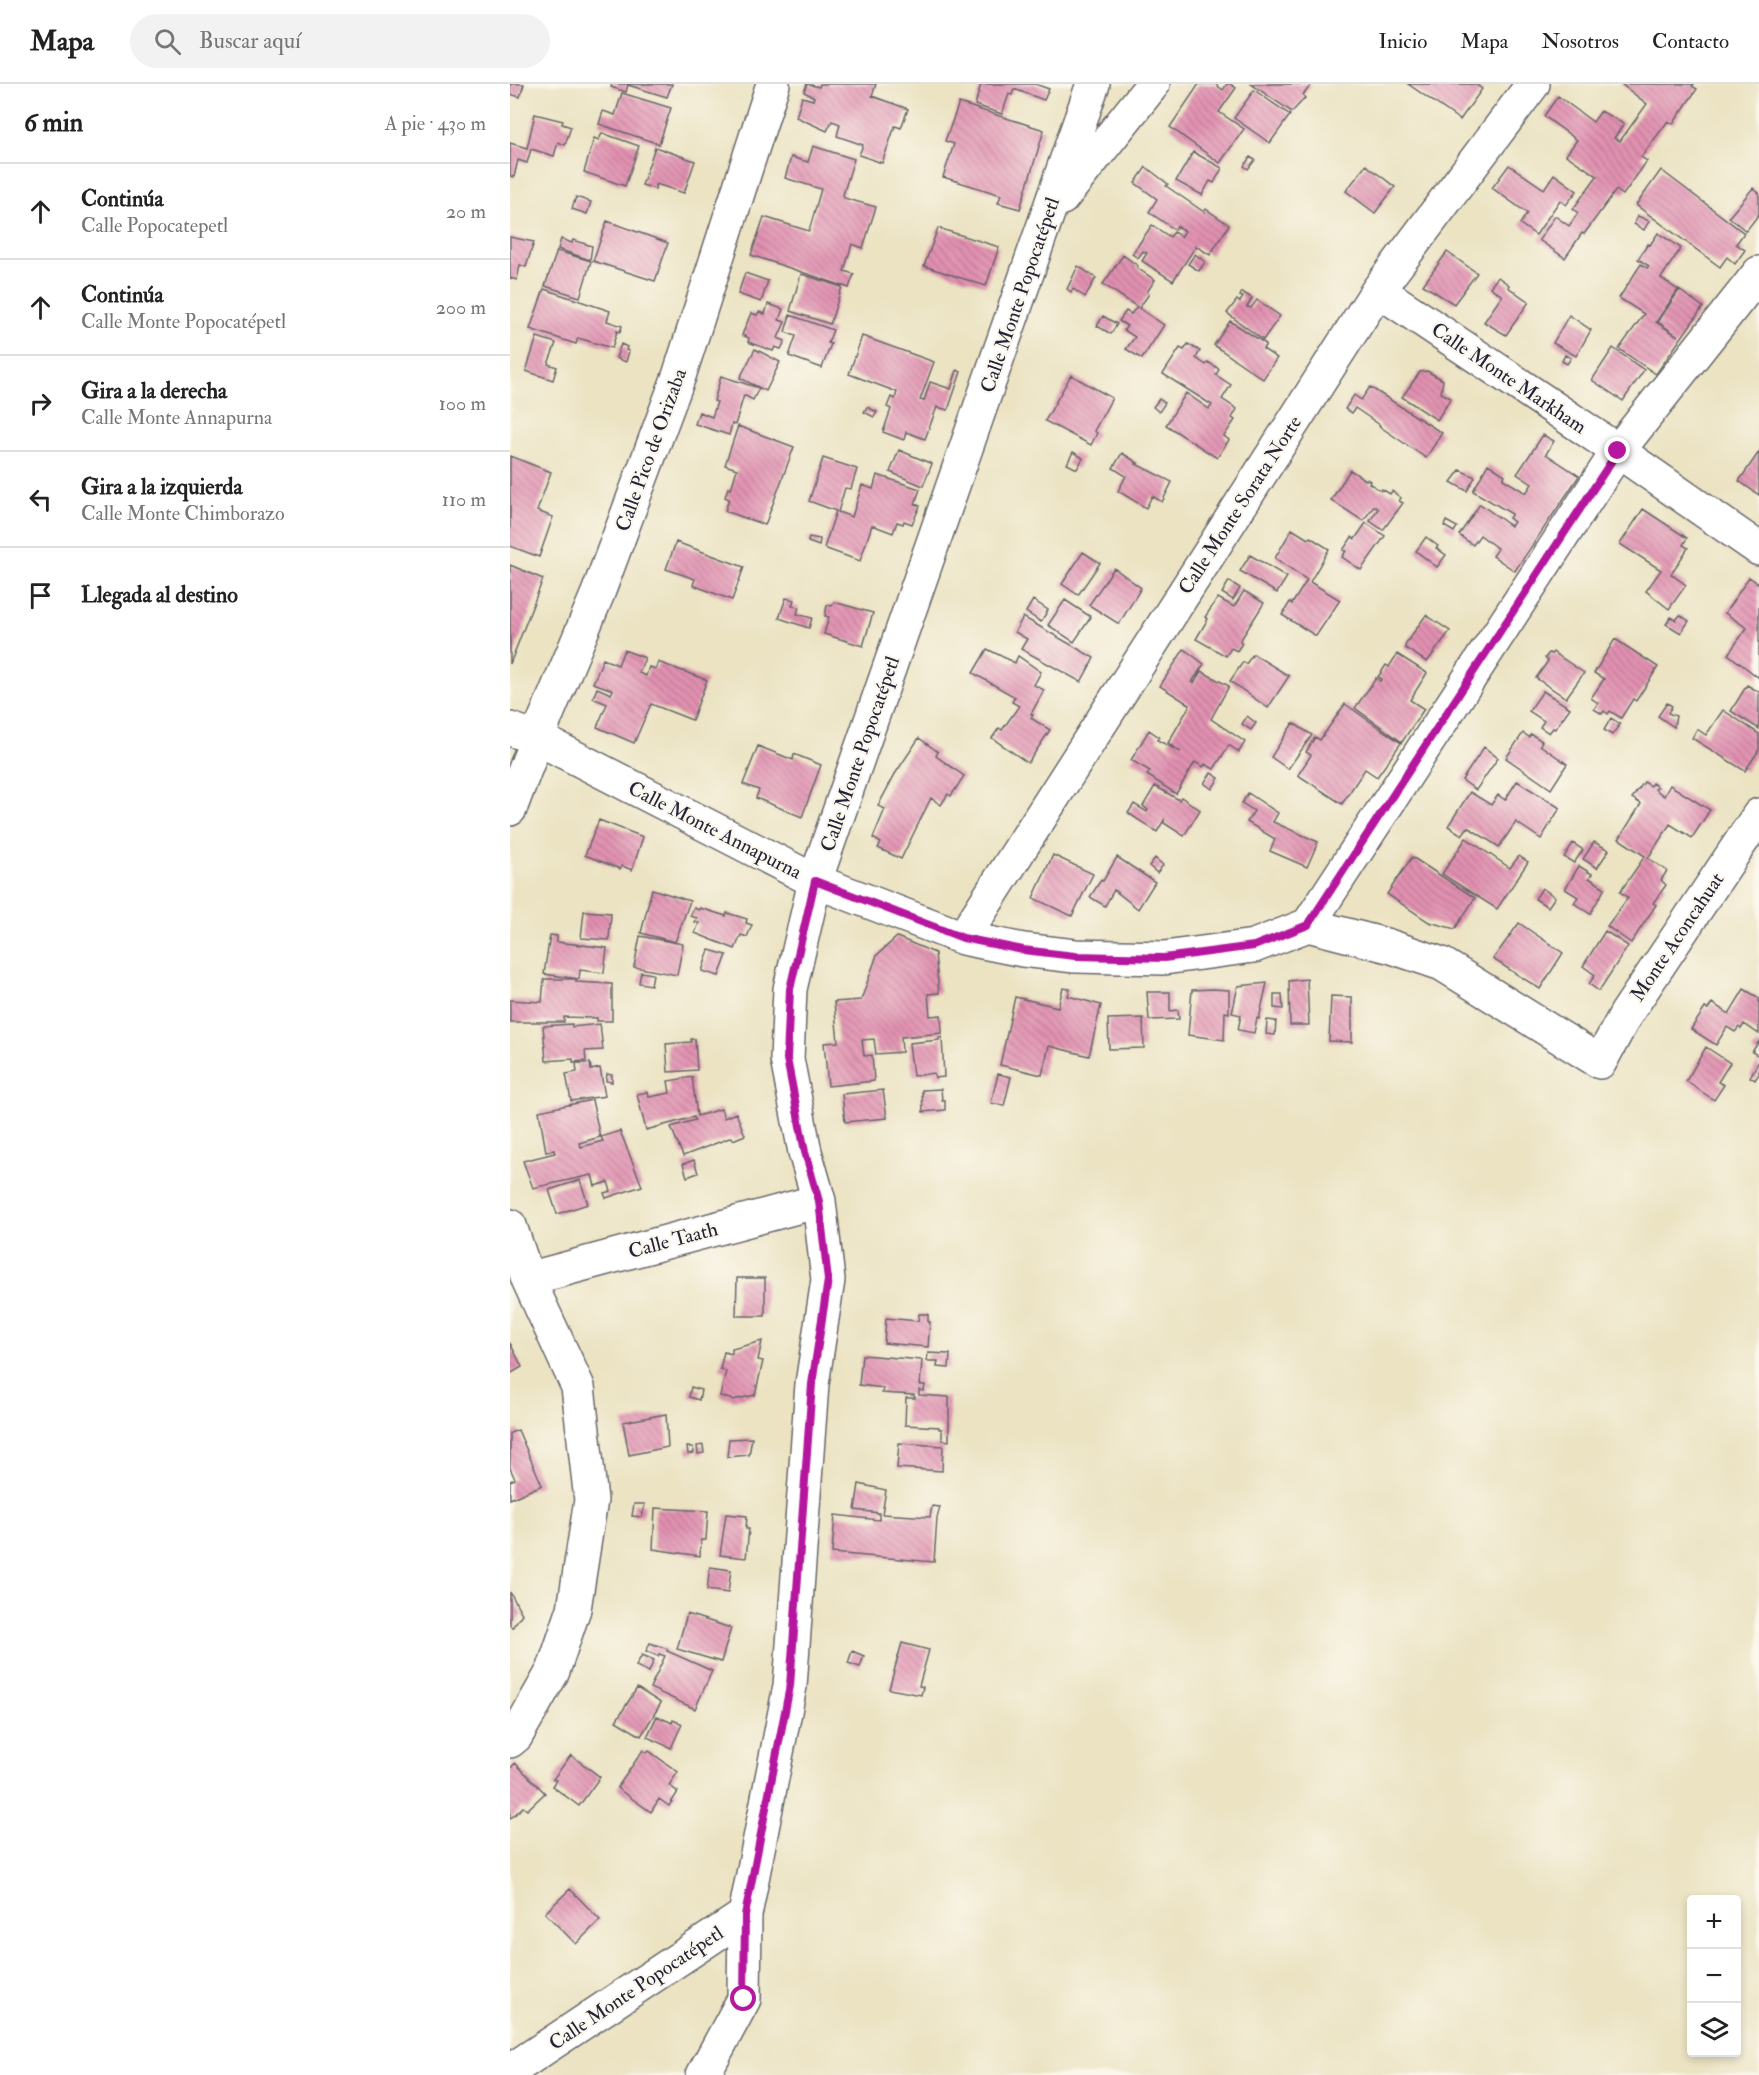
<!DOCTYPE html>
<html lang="es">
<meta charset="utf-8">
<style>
body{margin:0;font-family:"IM FELL Double Pica",serif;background:#f2f2f2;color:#222}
.controls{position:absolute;right:18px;bottom:18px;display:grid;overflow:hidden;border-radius:6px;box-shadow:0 3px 9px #0003}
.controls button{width:54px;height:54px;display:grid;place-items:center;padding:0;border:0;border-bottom:2px solid #e0e0e0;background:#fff;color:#222;font:30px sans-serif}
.stop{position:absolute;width:18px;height:18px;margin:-14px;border:4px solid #b5179e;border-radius:50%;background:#fff}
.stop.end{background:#b5179e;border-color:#fff;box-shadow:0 2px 6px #0008}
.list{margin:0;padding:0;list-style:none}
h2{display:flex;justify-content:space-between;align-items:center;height:78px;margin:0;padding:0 24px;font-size:26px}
h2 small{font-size:20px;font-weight:400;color:#767676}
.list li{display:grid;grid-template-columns:39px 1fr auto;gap:18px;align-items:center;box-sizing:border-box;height:96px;padding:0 24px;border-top:2px solid #e0e0e0}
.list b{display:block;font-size:22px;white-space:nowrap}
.list p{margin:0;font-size:20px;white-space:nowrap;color:#767676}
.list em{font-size:20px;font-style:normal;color:#767676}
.icon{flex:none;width:33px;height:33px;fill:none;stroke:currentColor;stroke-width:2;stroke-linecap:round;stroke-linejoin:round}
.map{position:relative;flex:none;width:1249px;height:1991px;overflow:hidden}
header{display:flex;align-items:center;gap:36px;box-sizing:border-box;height:84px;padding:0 30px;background:#fff;border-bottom:2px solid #e0e0e0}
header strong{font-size:28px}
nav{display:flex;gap:33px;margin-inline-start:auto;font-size:21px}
.search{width:420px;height:54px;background:#f2f2f2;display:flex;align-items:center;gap:15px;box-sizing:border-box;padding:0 21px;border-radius:33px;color:#767676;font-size:22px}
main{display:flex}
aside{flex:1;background:#fff}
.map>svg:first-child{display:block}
.building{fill:url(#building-back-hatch)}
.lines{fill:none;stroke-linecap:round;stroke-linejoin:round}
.minor-casing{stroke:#68666a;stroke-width:36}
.minor{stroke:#fff;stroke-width:33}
.route{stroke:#b5179e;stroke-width:8}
.labels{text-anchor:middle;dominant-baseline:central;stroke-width:4.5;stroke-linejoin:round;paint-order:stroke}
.street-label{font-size:20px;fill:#22223b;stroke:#fbf7ec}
</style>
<header>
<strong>Mapa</strong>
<div class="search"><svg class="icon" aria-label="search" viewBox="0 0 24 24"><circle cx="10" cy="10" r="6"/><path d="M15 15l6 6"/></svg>Buscar aquí</div>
<nav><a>Inicio</a><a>Mapa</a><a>Nosotros</a><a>Contacto</a></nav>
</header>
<main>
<aside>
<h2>6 min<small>A pie · 430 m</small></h2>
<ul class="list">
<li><svg class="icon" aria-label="ahead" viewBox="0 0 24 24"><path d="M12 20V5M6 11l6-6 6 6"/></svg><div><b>Continúa</b><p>Calle Popocatepetl</p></div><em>20 m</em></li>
<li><svg class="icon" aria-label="ahead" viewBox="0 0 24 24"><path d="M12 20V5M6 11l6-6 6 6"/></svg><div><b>Continúa</b><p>Calle Monte Popocatépetl</p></div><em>200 m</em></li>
<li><svg class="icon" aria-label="right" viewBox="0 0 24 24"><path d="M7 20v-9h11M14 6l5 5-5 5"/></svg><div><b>Gira a la derecha</b><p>Calle Monte Annapurna</p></div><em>100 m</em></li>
<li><svg class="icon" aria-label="left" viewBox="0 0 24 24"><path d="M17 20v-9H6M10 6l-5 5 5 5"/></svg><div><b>Gira a la izquierda</b><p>Calle Monte Chimborazo</p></div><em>110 m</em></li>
<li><svg class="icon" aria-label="arrive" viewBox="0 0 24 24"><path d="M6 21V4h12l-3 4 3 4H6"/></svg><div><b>Llegada al destino</b></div></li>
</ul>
</aside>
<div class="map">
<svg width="1249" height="1991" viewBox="0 0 1249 1991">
<defs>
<pattern id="building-back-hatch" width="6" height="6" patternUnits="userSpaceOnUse" patternTransform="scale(1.5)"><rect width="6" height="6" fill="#e291b1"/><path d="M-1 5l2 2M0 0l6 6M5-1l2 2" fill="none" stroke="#b77691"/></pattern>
</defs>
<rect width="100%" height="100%" fill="#fbf7ec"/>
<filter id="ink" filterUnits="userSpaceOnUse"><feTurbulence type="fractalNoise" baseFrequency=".0167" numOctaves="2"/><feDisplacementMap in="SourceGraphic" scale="12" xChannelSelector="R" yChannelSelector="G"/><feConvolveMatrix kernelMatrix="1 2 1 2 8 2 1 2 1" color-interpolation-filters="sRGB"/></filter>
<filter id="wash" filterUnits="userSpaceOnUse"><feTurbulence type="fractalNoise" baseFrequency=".008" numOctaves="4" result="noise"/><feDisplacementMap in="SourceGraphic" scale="24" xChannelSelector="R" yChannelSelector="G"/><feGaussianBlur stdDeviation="1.35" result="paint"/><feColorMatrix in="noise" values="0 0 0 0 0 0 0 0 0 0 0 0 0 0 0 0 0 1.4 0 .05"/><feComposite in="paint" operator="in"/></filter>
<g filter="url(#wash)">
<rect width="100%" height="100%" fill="#ebe3c2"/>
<g id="blocks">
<path class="building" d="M0 0H14L10 13 0 10Z
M102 0H162L157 13 118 1 116 8 101 3Z
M297 0 309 3 310 0H366L362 12 398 25 391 44 385 42 372 79 349 71 353 61 327 52 330 40 322 37 317 47 286 33 292 13 303 16 304 13 294 8Z
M471 0H525L539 5 534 16 504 5 502 11 499 10 492 30 465 21Z
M689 0H705L713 6 717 0H720L726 4 709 28 734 45 710 79 660 43Z
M741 0H802L793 11 795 14 782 28Z
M898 0H965L972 5 950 36Z
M1111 0H1184L1182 2 1187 5 1163 40 1158 37 1131 73 1137 77 1113 111 1106 106 1074 150 1072 149 1055 174 1029 156 1045 132 1059 142 1068 129 1063 125 1087 92 1056 71 1067 56 1034 32 1048 12 1083 38 1091 27 1114 40 1104 54 1110 57 1137 20Z
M744 6 780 31 760 59 724 34Z
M112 9 161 24 149 60 89 40 93 27 105 31Z
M449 19 534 46 510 125 488 119 491 111 433 93 444 60 435 57Z
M25 30 53 37 52 40 61 43 55 61 48 58 44 72 21 65 17 79 8 76 4 93 0 92V59L17 64Z
M92 49 129 62 115 102 74 88 84 54 89 56Z
M303 62 344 75 333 111 334 114 366 123 353 164 342 160 334 187 344 190 339 204 241 171 254 133 299 147 311 105 275 94 281 73 298 78Z
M145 63 185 77 174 109 146 100 145 105 132 101Z
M683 68 712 84 704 99 700 97 692 111 666 97Z
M740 73 745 76 738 85 734 82Z
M856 81 885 103 865 129 836 107Z
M999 81 1034 105 1044 90 1067 107 1056 121 1050 116 1026 151 1010 140 1017 129 982 104Z
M636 83 658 100 656 102 694 128 696 125 719 141 700 171 686 162 663 197 632 177 637 169 633 167 628 174 622 170 642 141 660 153 664 148 671 153 675 147 667 142 665 146 639 128 647 115 625 99Z
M1151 86 1234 149 1226 160 1235 166 1225 180 1217 173 1210 183 1126 121Z
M1243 104 1249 109V130L1236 147 1219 133Z
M66 113 81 118 77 130 62 125Z
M1128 132 1139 137 1134 146 1124 140Z
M97 137 158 159 145 197 83 177Z
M428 144 489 163 476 202 414 182Z
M1148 149 1171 164 1151 194 1168 206 1146 238 1168 252 1148 238 1169 206 1193 223 1146 290 1109 265 1134 230 1109 214 1131 180 1137 184 1139 182 1128 175 1138 160 1140 161Z
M0 153 24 158 16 183 10 181 7 196 0 194Z
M51 155 62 159 63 156 82 162 80 176 48 165Z
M47 167 81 177 70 213 35 202Z
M937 168 967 189 944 220 913 201Z
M685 170 695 178 689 187 678 180Z
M613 171 628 182 627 184 645 196 637 208 639 210 629 224 654 241 632 275 616 265 625 253 614 246 617 242 609 237 616 227 621 230 627 223 593 200Z
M568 182 586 194 575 213 563 205 561 208 557 205Z
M235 189 258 197 251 218 228 210Z
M291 190 332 203 320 240 280 227Z
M988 193 999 201 998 203 1019 218 996 251 974 238 992 212 980 203Z
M34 205 100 227 97 237 112 242 110 248 107 247 102 264 68 254 66 260 20 245Z
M732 208 742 214 737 223 741 224 747 216 770 232 753 256 717 229 727 216 730 218 733 213 730 212Z
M258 220 273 225 269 236 275 238 268 254 275 257 271 265 265 263 263 267 238 258 239 254 232 251 241 229 247 231 249 228 255 230Z
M280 231 323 246 318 259 321 260 312 284 279 272 286 252 275 248Z
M1059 231 1081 246 1066 272 1043 259Z
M593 232 607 240 601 250 587 242Z
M720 237 756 260 753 265 767 274 753 295 704 261Z
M352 252 424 278 410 316 414 317 420 298 441 305 447 286 451 288 438 326 427 323 415 355 396 348 394 356 373 348 381 325 377 323 381 313 385 315 387 308 339 290Z
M27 253 46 259 38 280 47 283 43 296 16 287Z
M111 260 117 263 116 266 119 267 116 278 106 274Z
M678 260 690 267 686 274 696 281 698 278 709 285 706 291 721 301 712 315 727 325 722 334 725 336 714 352 719 356 707 374 656 341 676 309 699 325 702 321 653 290 670 264 674 266Z
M1103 264 1134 286 1113 317 1082 296Z
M245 265 270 278 256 307 230 294Z
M1055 271 1061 274 1057 280 1052 277Z
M917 287 933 296 931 309 941 314 927 336 892 313 910 288Z
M561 291 602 314 584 347 587 349 581 361 535 337Z
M211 292 249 304 243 316 234 311 225 341 222 340 219 351 185 340 189 328 202 333 207 318 204 317Z
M860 303 932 349 916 374 869 342 870 341 845 324 842 329 835 325 844 311 851 316Z
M649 315 655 319 649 328 643 323Z
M357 323 367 328 364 333 354 328Z
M228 342 284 363 255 441 215 427 219 415 215 413 218 404 221 405 227 385 215 381Z
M1033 351 1044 357 1036 370 1069 392 1005 487 983 472 988 465 970 451 963 461 949 451 970 420 1001 442 1004 438 999 434 1002 430 963 407 978 380 995 391 993 395 1016 409 1022 400 1007 390Z
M389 366 422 380 413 402 380 388Z
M563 368 573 374 567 385 557 380Z
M1249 368V411L1229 397Z
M612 369 628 379 626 380 662 398 652 418 642 412 636 424 608 407 616 392 603 384Z
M0 372 41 388 27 427 43 433 29 473 0 462Z
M313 374 347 385 341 405 335 404 328 428 342 433 352 401 363 405 367 391 410 405 405 420 410 422 402 440 394 437 393 440 387 438 383 449 362 441 350 477 314 464 326 427 299 417Z
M840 386 856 396 857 395 860 397 859 399 871 407 872 405 880 410 882 407 891 414 889 417 893 419 873 446 860 437 868 425 864 422 853 437 821 416Z
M950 386 965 393 957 407 941 398Z
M1133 425 1177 454 1173 461 1178 464 1161 490 1176 501 1159 525 1136 507 1151 486 1110 460Z
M936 437 947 443 944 448 934 442Z
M856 439 875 452 851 486 832 473 836 467 833 466 842 453 845 455Z
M782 445 798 455 800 453 819 465 800 498 830 516 806 552 772 531 780 518 782 520 797 496 765 474Z
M299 453 310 455 309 462 298 458Z
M916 453 928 462 926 464 936 471 927 483 906 467Z
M166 458 234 483 222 516 183 501 185 495 156 485Z
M573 468 590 479 568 511 552 500Z
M740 471 777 493 767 509 730 487Z
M0 481 33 495 0 580Z
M604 484 631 504 609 540 579 521Z
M1239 493 1249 500V594L1218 570 1237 544 1215 529Z
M719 497 730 504 723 516 712 509Z
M734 507 754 519 730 557 732 559 727 567 721 564 716 572 686 555 698 535 695 533 708 514 724 523Z
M276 514 284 516 282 522 289 523 287 530 302 534 299 544 269 534Z
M523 516 538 526 531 538 516 528Z
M555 516 581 533 564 558 538 541Z
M324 518 363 529 353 562 314 550 319 533 315 532 317 521 322 522Z
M916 531 940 547 917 578 895 564 896 559Z
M1170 531 1179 537 1171 549 1156 540 1161 533 1166 536Z
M513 533 584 574 571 598 511 565 517 555 505 548Z
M1105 555 1148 583 1126 617 1123 615 1111 634 1100 627 1098 630 1094 627 1092 630 1084 625 1088 619 1081 614 1094 595 1084 589Z
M477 565 505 579 508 572 531 588 524 601 534 606 521 630 523 631 521 634 540 646 518 679 482 654 489 644 492 646 509 622 502 618 505 613 463 589Z
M674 565 694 580 682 598 684 599 691 587 719 602 701 635 735 658 729 668 719 661 704 685 695 680 693 683 685 678 666 710 637 691 640 687 621 676 639 646 649 653 647 656 671 668 658 659 680 621 650 602Z
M114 566 135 574 129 589 136 592 139 583 146 585 148 578 197 596 182 636 141 620 124 659 87 643 97 620 83 614 87 604 101 610 103 606 83 599 93 575 108 581Z
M1043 568 1074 589 1056 614 1026 594 1038 577 1035 574 1039 569 1042 570Z
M743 570 779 592 758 624 720 597 733 578 736 580Z
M887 570 917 589 900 616 914 625 892 658 845 624 866 594 870 597 872 595 868 593 876 581 879 583Z
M1237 601 1249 608V645L1221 627Z
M1033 607 1060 624 1045 645 1043 644 1039 649 1030 643 1034 637 1019 627Z
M1157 619 1162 622 1158 629 1166 632 1164 643 1148 632Z
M835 620 891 659 867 693 855 685 832 720 788 691 801 671 796 668 805 653 810 656Z
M1213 626 1249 650V666L1235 687 1182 654 1187 645 1196 651Z
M737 632 746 639 741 646 732 640Z
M1101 634 1110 640 1102 651 1094 646Z
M783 639 802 651 778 685 761 673Z
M1013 649 1019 653 1021 650 1032 657 1030 661 1057 680 1041 705 996 674Z
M409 654 428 668 426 672 454 692 441 712 438 710 431 721 421 714 391 775 368 764 371 759 363 754 375 725 368 722 385 690Z
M248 662 283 676 284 670 311 681 292 733 246 714 249 706 233 700Z
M974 663 988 674 966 706 952 696Z
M701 689 709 694 702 705 694 699Z
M1007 697 1050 724 1031 755 1006 738 989 763 958 743 952 751 938 742 960 708 981 721 988 711 995 716Z
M1134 698 1141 702 1142 699 1148 703 1145 705 1154 712 1160 701 1200 726 1182 754 1160 740 1138 774 1157 787 1151 796 1156 801 1143 819 1146 821 1121 859 1097 842 1118 814 1110 808 1135 772 1109 755 1131 720 1122 714Z
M645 702 669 716 671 713 690 726 674 752 654 739V736L647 748 618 729 624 720 637 728 638 726 633 722Z
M738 709 768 729 763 738 808 758 797 783 760 767 765 755 737 738 744 727 732 719Z
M89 736 133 753 122 786 112 782 110 785 75 771Z
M956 754 1000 784 1009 772 1018 778 987 825 932 790Z
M1084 758 1099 766 1087 784 1073 775Z
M1063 759 1073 766 1064 779 1054 773Z
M543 771 583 790 562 832 523 814Z
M607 773 645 798 628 825 604 806 595 822 580 813 591 796 593 797Z
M902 773 965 814 945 845 919 838 877 810Z
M645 774 653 781 647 789 639 782Z
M1069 782 1082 790 1079 794 1095 804 1080 830 1064 819 1068 813 1055 805Z
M1032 804 1045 813 1038 823 1025 815Z
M142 805 180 817 165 858 131 849Z
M184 824 189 826 190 824 216 832 217 829 237 835 236 839 242 841 237 853 231 851 225 865 185 849 189 839 185 838 187 834 180 832Z
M74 827 101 829 99 856 71 854Z
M1009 839 1053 869 1030 905 983 875Z
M1095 847 1118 862 1089 907 1079 900 1085 891 1073 882Z
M40 851 47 852V858L97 864 94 889 70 886 69 895 34 890Z
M130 852 173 860 167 891 124 883Z
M387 853 425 869 429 909 418 910 420 932 431 931 432 949 391 953 392 968 366 970 364 955 352 956 354 972 362 971 364 997 318 1002 314 959 328 958 324 918 351 916 367 871Z
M199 866 217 871 209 892 192 887Z
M131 888 143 890 141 901 129 899Z
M34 895H66V898L102 900V937H87V934L54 933V938H0V916L32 918Z
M797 895 799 941H780L779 897Z
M757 899 749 935 747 934 744 949 728 946 731 931 722 929 728 902Z
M553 904 560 905 558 912 591 921 579 972 539 962 532 991 490 981 505 913 548 923Z
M702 905 719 906V929L715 928 714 956 678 951 682 906Z
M1234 905 1249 914V950L1234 940 1231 945 1229 943 1225 948 1217 943 1206 961 1181 945 1195 924 1198 925 1202 919 1219 930Z
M637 908H660V927L668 926 669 935 639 936Z
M764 910H772L773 925 764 924Z
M821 912 842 913V958L819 957Z
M633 934 634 964 599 965 598 935Z
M757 936 766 937 765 951 756 950Z
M62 940V943L90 940 93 966 75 967 76 977 63 978V975L36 977 33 942Z
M432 953 434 993 425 994 424 989 403 992 399 959 429 956V954Z
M181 955H185L187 986 158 988 156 960 181 958Z
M1249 957V972L1242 968Z
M1196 963 1220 979 1208 998 1214 1001 1204 1016 1176 997Z
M1249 977V990L1245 996 1240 993Z
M66 979H80L81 986 90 984 95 1012 61 1017 56 990 67 988Z
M97 990 102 991V998L96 997Z
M488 990 501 993 494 1022 481 1019Z
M182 993 187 1032 211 1025 214 1034 226 1029 235 1051 223 1056 222 1053 173 1072 161 1043 185 1036 184 1033 136 1046 127 1010 138 1008 139 1013 160 1009 158 997Z
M431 1005 432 1016H435V1026L413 1028 412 1006Z
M373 1006 377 1034 335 1038 332 1010Z
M82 1016 90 1053 69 1059 71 1063 93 1057 91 1053 110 1047 132 1102 96 1114 94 1109 101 1107 98 1098 85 1102 82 1091 23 1104 13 1077 45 1069 44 1066 36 1068 29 1027Z
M184 1076 188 1089 177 1093 173 1080Z
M70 1096 78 1120 47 1130 39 1106Z
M227 1194H255V1232H226Z
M409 1230H418V1238H420L418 1263 374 1259 376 1234 408 1237Z
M252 1257 248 1276 253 1277 245 1311 223 1316 210 1312 216 1287 210 1285 214 1268 222 1270V1265Z
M0 1259 12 1283 0 1290Z
M418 1269 440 1270 439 1284 427 1283 428 1277H417Z
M352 1271 412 1276 410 1301H415L414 1307 409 1306V1311L439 1313V1357L432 1356V1345H429V1343L395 1341 396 1314H405L404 1311 372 1309 373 1304 349 1301Z
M181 1303 191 1306 189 1316 179 1313Z
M156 1330 158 1363 119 1371 113 1338Z
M8 1346 32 1401 0 1415V1397L5 1395 0 1384V1349Z
M242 1354 239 1371 217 1373 219 1355Z
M389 1359 433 1362 432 1387 387 1384Z
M193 1361 194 1369 188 1370 187 1362Z
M177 1363H183L184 1369 178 1370Z
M349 1400 376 1406 372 1430 420 1433 422 1422 430 1423 427 1434 424 1478 322 1469 325 1431 369 1436V1429L345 1426Z
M124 1420H135L132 1433 122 1432Z
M145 1424 198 1427 196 1456H191L190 1472 143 1465Z
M216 1430 237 1432 236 1445H239L236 1474 210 1471Z
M200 1483 221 1486 218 1509 197 1506Z
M0 1508 12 1530 2 1544 0 1541Z
M177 1530 221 1544 211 1578 167 1565Z
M140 1559 158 1565 157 1567 202 1587 185 1625 140 1604 155 1572 149 1570 148 1572 136 1567Z
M392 1559 419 1566 409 1602 413 1603 411 1611 379 1605Z
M342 1567 354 1572 350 1583 338 1579Z
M132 1571 144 1576 139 1588 126 1582Z
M127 1604 151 1619 131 1652 106 1637Z
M147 1632 162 1639 163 1636 172 1640 161 1664 137 1653Z
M133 1666 137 1669 139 1667 168 1688 159 1701 168 1708 159 1722 149 1715 141 1728 107 1704Z
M61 1671 90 1693 69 1722 42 1702 46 1696 43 1695Z
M5 1679 35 1709 17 1726 13 1723 0 1735V1685Z
M60 1805 90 1836 66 1860 35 1829Z"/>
</g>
</g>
<g filter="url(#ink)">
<use href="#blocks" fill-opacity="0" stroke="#68666a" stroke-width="1.5"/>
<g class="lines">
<defs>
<path id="minor" d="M552 114 643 0
M868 206 1108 367 1249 465
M0 645 27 654 305 797 453 854 513 866 565 872 654 874 744 862 798 841 879 862 932 880 1090 978 1116 930 1249 731
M0 725 27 654 88 509 169 292 263 0
M798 841 1108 367 1249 189
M453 854 868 206 1023 0
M0 1142 18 1195 68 1303 81 1416 64 1525 43 1587 6 1652 0 1657
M18 1195 309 1117
M0 1987 235 1831
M193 1991 234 1915 235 1831 280 1602 302 1300 318 1196 309 1117 295 1068 277 975 280 905 305 797 583 0"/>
</defs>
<use href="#minor" class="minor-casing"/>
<use href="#minor" class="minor"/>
</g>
</g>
<g class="lines" filter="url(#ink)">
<path class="route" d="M234 1915 235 1831 280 1602 302 1300 318 1196 309 1117 295 1068 277 975 280 905 305 797 453 854 513 866 565 872 654 874 744 862 798 841 1108 367"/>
</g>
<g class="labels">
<g class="street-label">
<text transform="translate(510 211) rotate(-71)">Calle Monte Popocatépetl</text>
<text transform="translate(999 294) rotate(34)">Calle Monte Markham</text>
<text transform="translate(141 366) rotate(-70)">Calle Pico de Orizaba</text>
<text transform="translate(730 421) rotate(-57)">Calle Monte Sorata Norte</text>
<text transform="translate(350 670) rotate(-71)">Calle Monte Popocatépetl</text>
<text transform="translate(205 746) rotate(27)">Calle Monte Annapurna</text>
<text transform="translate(1167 853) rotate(-56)">Monte Aconcahuat</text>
<text transform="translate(163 1156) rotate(-15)">Calle Taath</text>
<text transform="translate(126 1904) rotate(-34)">Calle Monte Popocatépetl</text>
</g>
</g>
</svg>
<div class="controls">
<button>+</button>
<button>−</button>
<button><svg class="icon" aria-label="layers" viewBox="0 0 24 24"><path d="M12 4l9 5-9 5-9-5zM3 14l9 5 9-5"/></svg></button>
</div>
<div class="stop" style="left:234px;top:1915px"></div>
<div class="stop end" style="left:1108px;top:367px"></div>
</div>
</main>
